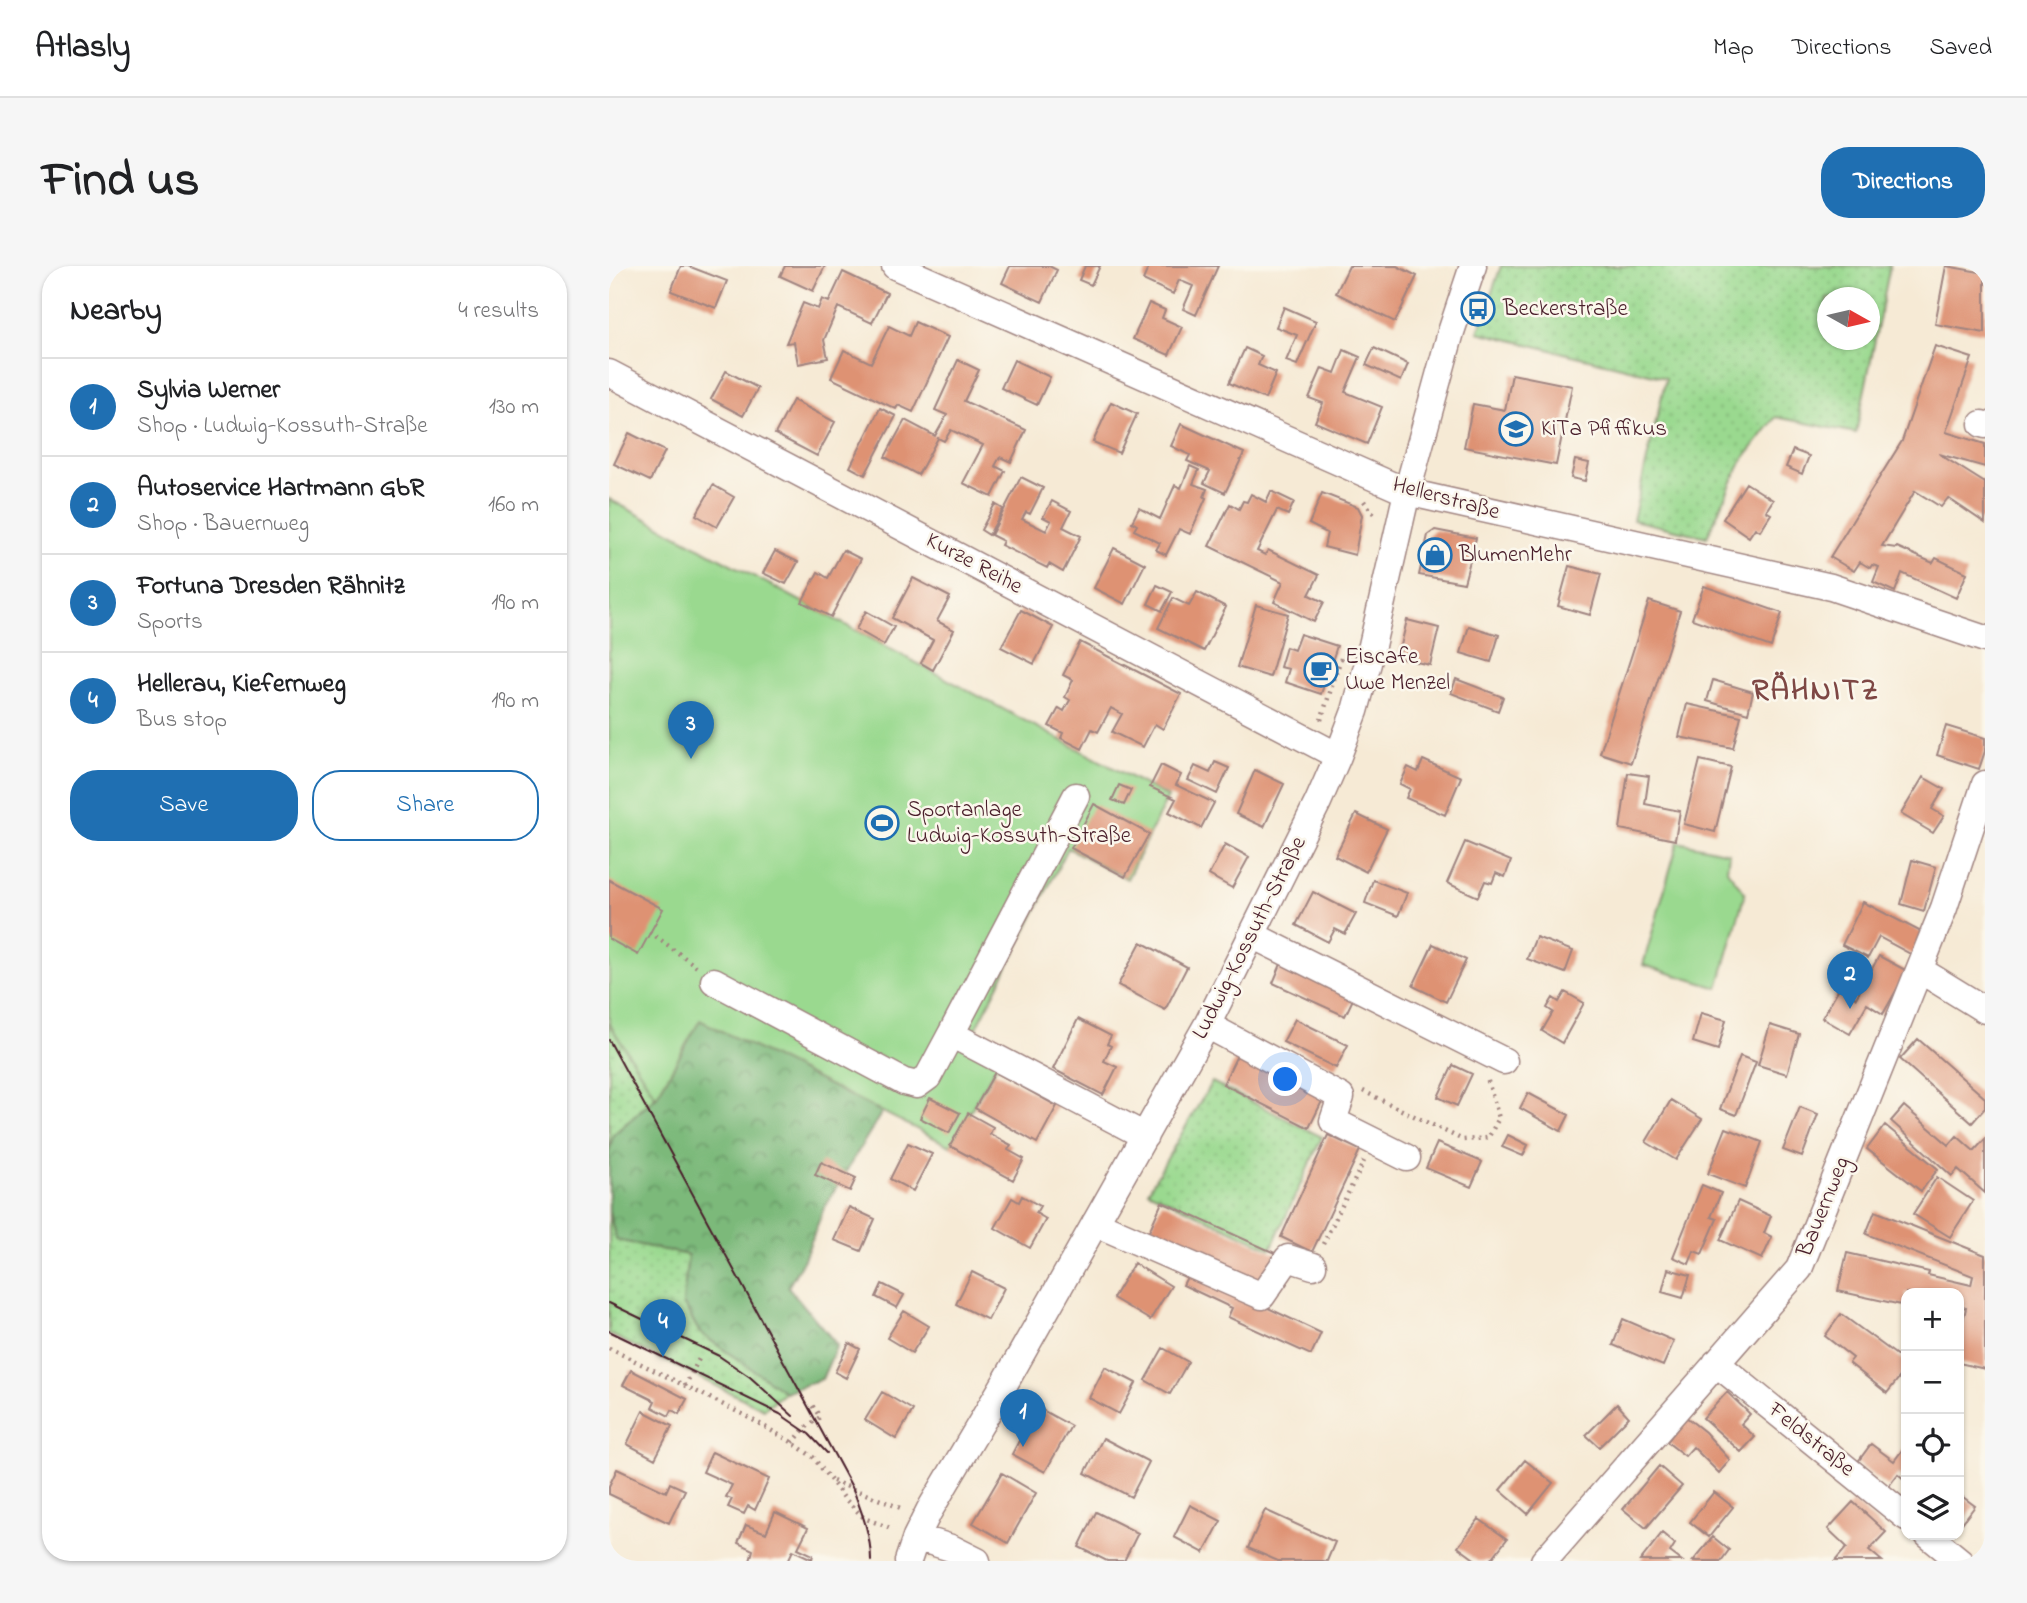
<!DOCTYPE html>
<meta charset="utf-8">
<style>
body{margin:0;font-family:"Indie Flower",sans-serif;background:#f6f6f6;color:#202124}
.controls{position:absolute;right:21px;bottom:21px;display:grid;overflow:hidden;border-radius:14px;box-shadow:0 2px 5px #0004}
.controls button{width:63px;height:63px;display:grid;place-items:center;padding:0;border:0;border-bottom:2px solid #e0e0e0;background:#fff;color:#202124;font:35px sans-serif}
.compass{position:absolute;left:1208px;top:21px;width:63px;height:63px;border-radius:50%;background:#fff;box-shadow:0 2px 5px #0004;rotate:98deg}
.you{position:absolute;left:677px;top:814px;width:24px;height:24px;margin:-18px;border:5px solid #fff;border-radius:50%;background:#1a73e8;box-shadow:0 0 0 10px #1a73e833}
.badge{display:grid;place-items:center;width:46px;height:46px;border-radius:50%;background:#1f6fb2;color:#fff;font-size:23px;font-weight:700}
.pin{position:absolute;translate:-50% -58px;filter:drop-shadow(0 2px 4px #0008)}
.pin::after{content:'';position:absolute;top:37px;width:24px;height:21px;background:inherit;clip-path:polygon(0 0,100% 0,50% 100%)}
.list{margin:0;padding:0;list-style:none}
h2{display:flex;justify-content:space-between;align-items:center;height:91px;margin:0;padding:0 28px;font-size:30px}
h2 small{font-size:23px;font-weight:400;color:#757577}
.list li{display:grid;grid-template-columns:46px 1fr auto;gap:21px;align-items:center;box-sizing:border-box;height:98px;padding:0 28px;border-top:2px solid #e0e0e0}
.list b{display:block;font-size:26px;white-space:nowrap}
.list p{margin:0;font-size:23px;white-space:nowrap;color:#757577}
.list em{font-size:23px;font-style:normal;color:#757577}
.actions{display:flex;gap:14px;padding:21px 28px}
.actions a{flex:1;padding:16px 0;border:2px solid #1f6fb2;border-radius:28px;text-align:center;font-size:24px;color:#1f6fb2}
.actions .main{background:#1f6fb2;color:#fff}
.icon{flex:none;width:38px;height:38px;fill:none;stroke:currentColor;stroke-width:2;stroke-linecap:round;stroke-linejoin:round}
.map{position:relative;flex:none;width:1376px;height:1295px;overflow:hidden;border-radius:28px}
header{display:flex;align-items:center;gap:42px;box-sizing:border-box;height:98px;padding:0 35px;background:#fff;border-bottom:2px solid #e0e0e0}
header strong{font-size:33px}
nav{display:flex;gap:38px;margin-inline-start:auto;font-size:24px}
.intro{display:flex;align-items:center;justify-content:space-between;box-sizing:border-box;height:168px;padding:0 42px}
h1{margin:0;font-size:49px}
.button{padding:18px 32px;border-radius:28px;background:#1f6fb2;color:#fff;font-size:24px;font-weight:700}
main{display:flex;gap:42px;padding:0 42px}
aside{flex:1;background:#fff;border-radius:28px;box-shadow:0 2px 5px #0004}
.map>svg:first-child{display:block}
.grass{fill:url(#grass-dots);stroke:#727c5d;stroke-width:2;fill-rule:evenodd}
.forest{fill:url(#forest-crowns);stroke:#626c52;stroke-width:2}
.park{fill:#9ad98f;stroke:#727c5d;stroke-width:2}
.building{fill:#de9273}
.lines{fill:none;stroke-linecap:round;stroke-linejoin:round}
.minor-casing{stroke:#a08480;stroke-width:29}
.path{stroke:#a08480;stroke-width:4.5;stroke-dasharray:2 5;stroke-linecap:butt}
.minor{stroke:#fff;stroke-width:26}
.tram{stroke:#4a1f2b;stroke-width:2}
.labels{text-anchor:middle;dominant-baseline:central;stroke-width:5;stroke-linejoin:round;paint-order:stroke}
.poi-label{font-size:23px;fill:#4a1f2b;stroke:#fbf7ec;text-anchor:start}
.street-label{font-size:23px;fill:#4a1f2b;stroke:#fbf7ec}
.district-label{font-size:30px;font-weight:bold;letter-spacing:2px;fill:#7e4744;stroke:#fbf7ec}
</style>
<header>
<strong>Atlasly</strong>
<nav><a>Map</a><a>Directions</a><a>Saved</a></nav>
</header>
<div class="intro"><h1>Find us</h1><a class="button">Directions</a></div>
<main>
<aside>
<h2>Nearby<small>4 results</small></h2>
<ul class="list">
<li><span class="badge">1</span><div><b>Sylvia Werner</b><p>Shop · Ludwig-Kossuth-Straße</p></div><em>130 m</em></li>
<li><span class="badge">2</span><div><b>Autoservice Hartmann GbR</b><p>Shop · Bauernweg</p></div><em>160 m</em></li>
<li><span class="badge">3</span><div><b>Fortuna Dresden Rähnitz</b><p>Sports</p></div><em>190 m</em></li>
<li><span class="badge">4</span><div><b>Hellerau, Kiefernweg</b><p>Bus stop</p></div><em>190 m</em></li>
</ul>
<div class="actions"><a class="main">Save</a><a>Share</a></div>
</aside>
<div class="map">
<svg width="1376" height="1295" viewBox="0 0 1376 1295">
<defs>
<pattern id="grass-dots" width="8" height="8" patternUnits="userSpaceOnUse" patternTransform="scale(1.75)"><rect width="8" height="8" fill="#9ad98f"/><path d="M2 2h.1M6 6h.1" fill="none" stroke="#86ba7c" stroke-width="1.8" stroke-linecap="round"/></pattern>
<pattern id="forest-crowns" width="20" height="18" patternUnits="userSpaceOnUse" patternTransform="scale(1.75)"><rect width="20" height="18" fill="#7bb97a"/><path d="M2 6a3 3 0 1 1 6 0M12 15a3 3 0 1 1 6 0" fill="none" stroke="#679664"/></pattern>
</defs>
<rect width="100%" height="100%" fill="#fbf7ec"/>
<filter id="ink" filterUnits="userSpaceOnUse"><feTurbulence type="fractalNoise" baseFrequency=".0143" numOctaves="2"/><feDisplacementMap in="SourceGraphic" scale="14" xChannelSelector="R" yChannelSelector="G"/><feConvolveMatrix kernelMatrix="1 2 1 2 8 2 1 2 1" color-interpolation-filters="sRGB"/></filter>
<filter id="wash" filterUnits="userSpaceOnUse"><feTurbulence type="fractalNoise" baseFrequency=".00686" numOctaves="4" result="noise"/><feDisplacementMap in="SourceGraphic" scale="28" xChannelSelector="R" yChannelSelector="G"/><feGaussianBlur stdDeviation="1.57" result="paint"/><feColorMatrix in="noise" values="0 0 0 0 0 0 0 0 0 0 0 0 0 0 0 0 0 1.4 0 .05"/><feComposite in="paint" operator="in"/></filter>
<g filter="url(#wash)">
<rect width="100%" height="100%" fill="#f6ead5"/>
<path class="grass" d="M892 0H1281L1247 167 1167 151 1131 198 1098 271 1024 254 1057 112 869 66ZM1218 32H1260V74H1218Z
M0 757 47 831 4 869 0 887Z
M603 816 713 871 662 983 539 925Z
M0 946 7 974 79 989 74 1037 91 1067 176 1126 155 1143 0 1068Z"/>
<path class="forest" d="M91 754 273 846 215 942 195 993 179 1021 228 1079 213 1113 176 1126 91 1067 74 1037 79 989 7 974 0 946V887L4 869 47 831Z"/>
<path class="park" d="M0 233 559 531 518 613 459 582 364 769 395 787 341 880 91 754 47 831 0 757Z
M1069 576 1120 587 1118 604 1136 627 1109 722 1034 699Z"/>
<g id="blocks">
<path class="building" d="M72 0H79L118 15 107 42 62 25Z
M176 0H216L204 25 171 10Z
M401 0H440L448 4 433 36 393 17Z
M476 0H491L482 19 470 14Z
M540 0H609L587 49 574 43 584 20 570 14 564 28 534 14Z
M740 0H788L808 10 786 56 727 27Z
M1337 0 1376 7V67L1326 58Z
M234 6 278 27 263 57 229 41 215 74 219 92 189 98 185 76 177 77 194 37 209 43 213 33 220 36Z
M540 37 556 44 553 52 573 61 560 89 524 73Z
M675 41 707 55 688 99 677 95 688 69 667 61Z
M306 56 339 71 304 146 289 139 287 143 222 112 235 84 262 97 280 60 300 70Z
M1326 80 1363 92 1337 166 1376 178V201L1330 188 1376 217V257L1339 232 1332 241 1306 225 1273 280 1287 282 1288 281 1324 297 1327 292 1358 307 1347 332 1293 307 1286 326 1264 316 1270 301 1263 299 1261 302 1251 296 1245 305 1221 291 1293 175Z
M636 82 653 90 649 99 667 107 656 133 620 117Z
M765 82 799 98 792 115 757 99Z
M735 84 751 91 736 126 773 141 758 178 706 156 714 137 700 132 713 102 726 107Z
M349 94 370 104 355 135 417 164 402 196 391 191 386 200 396 205 383 231 354 217 374 179 342 164 335 175 329 172 309 209 276 191 296 154 326 170 338 149 326 144Z
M405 94 441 111 428 139 392 122Z
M117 105 149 122 134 150 102 133Z
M903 108 963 120 947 199 855 181 864 138 896 144Z
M184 134 226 156 208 190 166 168Z
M502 136 528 148 510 187 484 176Z
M271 142 287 150 256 209 241 201Z
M572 158 635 187 616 227 595 217 601 205 578 195 581 189 562 180Z
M20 167 56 185 41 215 5 198Z
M1184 184 1200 190 1193 208 1177 201Z
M966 194 980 197 976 215 962 212Z
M581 200 590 204 584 218 598 223 595 231 597 232 581 268 570 263 557 289 547 284 551 277 525 264 528 259 523 256 530 242 551 253 566 219 572 222Z
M412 211 434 222 421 248 417 246 413 253 437 265 442 255 434 251 443 235 462 245 454 261 472 270 454 306 440 298 438 302 392 279 394 275 382 269Z
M1137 217 1164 234 1157 245 1162 248 1151 265 1146 262 1140 271 1114 253Z
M104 219 125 231 108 261 87 249Z
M662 225 685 236 679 249 668 244 648 285 656 289 659 284 710 309 700 329 715 336 705 356 665 336 674 316 600 280 621 238 630 243 634 235 638 236 642 228 657 236Z
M713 227 749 241 753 249 746 289 715 281 718 267 700 258Z
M386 238 394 243 380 269 372 264Z
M826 264 867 272 855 317 810 309 819 269Z
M505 282 536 298 516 338 485 322Z
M234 284 252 293 222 351 193 336 209 306 219 312Z
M166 285 189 296 177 318 154 307Z
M960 300 992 308 981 349 949 340Z
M304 312 341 331 328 355 345 364 324 404 312 397 324 374 283 352Z
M548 319 563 326 553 345 539 338Z
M1095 320 1173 347 1162 381 1083 353Z
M588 326 617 341 595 385 549 362 564 332 580 340Z
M1040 335 1071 345 1022 497 991 487Z
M647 339 679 348 661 411 628 401Z
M412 344 444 361 425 398 392 381Z
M257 345 285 361 275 379 247 363Z
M798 354 830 362 821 399 789 392Z
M860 360 890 369 882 396 852 387Z
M691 368 728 380 712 428 676 416 680 403 671 401 677 381 685 384Z
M471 376 572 428 554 463 546 458 534 481 503 466 513 448 502 442 489 466 483 463 473 483 452 472 454 467 440 460 450 442 455 445 461 434 456 431 464 414 454 409Z
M847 413 894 431 889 445 842 427Z
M1104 414 1144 426 1139 447 1098 435Z
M1078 438 1132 450 1124 482 1070 471Z
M1337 460 1376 472V485L1370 503 1328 489Z
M814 494 852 511 836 549 797 532 801 523 791 518 799 501 809 506Z
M1091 494 1122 501 1106 566 1075 558Z
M606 496 620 502 608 528 579 514 586 500 601 507Z
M552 499 572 509 567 519 605 537 592 562 560 546 567 533 541 521Z
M646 504 675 518 655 561 627 548Z
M1019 507 1040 510 1036 538 1071 545 1066 574 1011 563Z
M1314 511 1335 523 1323 543 1335 550 1324 567 1292 548Z
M510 519 522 524 515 539 503 534Z
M485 538 540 568 516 611 462 582Z
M747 548 778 563 757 606 726 590Z
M856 576 902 595 896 611 887 607 883 617 876 615 869 631 838 617Z
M616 578 640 591 623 622 600 609Z
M1303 594 1327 601 1315 645 1292 638Z
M0 614 54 643 29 689 0 673Z
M764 614 798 627 789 650 756 637Z
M704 626 747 648 736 668 726 663 719 676 687 659Z
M1254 636 1316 668 1305 690 1270 671 1259 692 1233 679Z
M927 671 964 685 956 707 918 693Z
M532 676 578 701 556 744 509 719Z
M824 678 857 694 837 736 804 720Z
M1270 690 1298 705 1274 748 1258 738 1241 768 1213 752 1230 722 1247 732Z
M672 698 745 731 736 750 664 717Z
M956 726 975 737 953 777 933 765 944 746 938 742 944 732 950 736Z
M1092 747 1117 754 1109 784 1084 776Z
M469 753 502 770 498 778 502 780 495 795 508 801 494 829 444 803Z
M686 753 739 779 727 802 674 776Z
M1161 759 1190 768 1178 808 1149 799Z
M1309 773 1376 832V842L1363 857 1291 793Z
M630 785 716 829 700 862 614 818Z
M1131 790 1147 796 1127 849 1111 843Z
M844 799 863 808 848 840 829 831Z
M386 806 448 840 428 877 366 842Z
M919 827 960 849 952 865 911 842Z
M321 832 351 847 340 867 311 852Z
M1062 834 1093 853 1067 894 1037 876Z
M1295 840 1340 879 1348 870 1365 885 1376 873V927L1349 903 1343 910 1282 855Z
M1191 841 1209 848 1193 891 1174 884Z
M359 847 384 861 381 868 402 879 399 884 415 893 404 914 341 880Z
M1276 859 1329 903 1312 925 1258 883Z
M1117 862 1153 876 1136 922 1099 908Z
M719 869 751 884 703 986 672 971Z
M899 869 919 879 914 890 893 881Z
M299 877 323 888 304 925 281 913Z
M828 877 873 896 862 921 817 902Z
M212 896 247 912 241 925 206 909Z
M1328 911 1364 935 1341 971 1304 948Z
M1093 919 1112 927 1102 951 1108 953 1093 988 1085 985 1080 998 1064 991Z
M413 930 431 940 427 947 437 953 421 982 386 962 403 932 410 936Z
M1129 935 1162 950 1155 967 1163 971 1153 993 1111 974Z
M553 936 668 988 652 1023 538 970Z
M240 941 266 953 252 985 225 974Z
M1266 945 1376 989V1103L1350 1097V1073L1357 1042 1350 1040V1027H1297V1040L1229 1025 1238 987 1320 1006 1319 1009 1362 1019 1364 1010 1257 968Z
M525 997 562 1020 541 1054 504 1032Z
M1059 1003 1081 1009 1074 1032 1053 1026Z
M581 1005 712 1067 702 1089 619 1051 623 1042 574 1019Z
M363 1006 395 1022 379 1054 347 1038Z
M273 1018 295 1029 288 1042 267 1031Z
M295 1045 320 1060 303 1087 278 1072Z
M1232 1048 1297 1096V1103L1278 1127 1240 1097 1244 1092 1216 1070Z
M1014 1053 1065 1075 1054 1100 1004 1079Z
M240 1077 251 1083 237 1112 226 1106Z
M554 1082 579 1096 561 1128 536 1114Z
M496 1101 527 1117 510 1148 480 1132Z
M22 1104 78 1133 70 1148 63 1144 60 1150 43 1141 46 1135 14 1119Z
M273 1126 304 1144 287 1173 256 1154Z
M1118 1126 1141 1148 1132 1158 1146 1171 1132 1186 1094 1152Z
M1008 1138 1020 1151 990 1181 977 1169Z
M428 1141 462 1160 436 1206 403 1188Z
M34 1145 63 1160 46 1193 18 1178Z
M1077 1151 1096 1166 1121 1194 1110 1207 1084 1181 1076 1190 1058 1176Z
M494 1172 540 1196 522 1231 476 1207Z
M1262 1178 1285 1195 1297 1179V1215L1289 1208 1279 1221 1248 1197Z
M103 1186 160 1213 146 1244 139 1240 135 1248 119 1241 123 1233 117 1231 123 1219 94 1206Z
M916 1194 944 1217 919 1248 891 1224Z
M1050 1200 1073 1220 1037 1262 1014 1243Z
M8 1203 57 1226 61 1217 76 1224 60 1257 0 1228V1220Z
M393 1207 427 1227 399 1277 364 1257Z
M1105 1226 1124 1241 1100 1271 1081 1256Z
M1350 1228 1366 1240 1350 1261Z
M1244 1236 1277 1266 1260 1284 1273 1295H1226L1238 1281 1219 1263Z
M581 1239 612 1255 595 1287 565 1271Z
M656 1244 726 1276 718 1295H669L639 1282Z
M166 1246 199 1262 189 1282 204 1289 203 1293 184 1284 179 1295H141L144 1284 129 1277 137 1259 157 1267Z
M487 1246 529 1267 515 1295H498L470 1281Z
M870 1253 898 1273 881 1295H868L849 1281Z
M1053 1267 1066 1278 1061 1286 1073 1295H1031Z
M1104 1271 1120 1284 1112 1295H1084Z"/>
</g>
</g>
<g filter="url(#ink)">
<use href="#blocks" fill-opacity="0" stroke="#a08480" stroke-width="2"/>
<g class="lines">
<defs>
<path id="minor" d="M286 0 798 226 1222 321 1376 373
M0 107 729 490
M1373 158 1376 159
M643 669 895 795
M1311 704 1376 744
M105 715 295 816 308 819 319 811 342 768 536 870
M598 759 732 831 724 855 798 892
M342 768 467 530
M486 957 653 1030 679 992 704 1000
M1107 1097 1297 1251
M1319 1269 1351 1295
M307 1271 342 1282 368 1295
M299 1295 307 1271 320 1245 397 1115 598 759 709 536 729 490 746 445 759 397 798 226 842 66 864 0
M935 1295 1190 1003 1335 642 1376 518"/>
</defs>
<use href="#minor" class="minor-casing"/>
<path class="path" d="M755 235 765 248V251
M712 454 733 389
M41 666 88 701
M754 825 854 874 879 872 890 852 878 812
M714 978 755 895
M0 1082 133 1148 181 1175 204 1191 236 1233 255 1252 284 1263
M76 1120 92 1089
M184 1177 195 1163 211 1151 201 1136
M224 1215 294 1243"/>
<use href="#minor" class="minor"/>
<path class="tram" d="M0 774 244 1223C253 1247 262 1269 262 1295
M0 1037 110 1090 141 1111 184 1150
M0 1065 171 1148 200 1168 218 1187"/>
</g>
</g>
<defs>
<symbol id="bus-ring" viewBox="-11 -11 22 22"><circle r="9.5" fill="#fbf7ec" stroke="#1f6fb2" stroke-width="1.5"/><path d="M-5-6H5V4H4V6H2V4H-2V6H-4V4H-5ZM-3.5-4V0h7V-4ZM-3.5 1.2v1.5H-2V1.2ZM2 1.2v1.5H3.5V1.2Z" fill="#1f6fb2"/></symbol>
<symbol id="school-ring" viewBox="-11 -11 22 22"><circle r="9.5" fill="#fbf7ec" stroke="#1f6fb2" stroke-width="1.5"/><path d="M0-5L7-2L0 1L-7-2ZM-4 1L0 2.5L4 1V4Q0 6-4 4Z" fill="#1f6fb2"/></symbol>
<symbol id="shop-ring" viewBox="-11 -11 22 22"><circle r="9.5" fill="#fbf7ec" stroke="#1f6fb2" stroke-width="1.5"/><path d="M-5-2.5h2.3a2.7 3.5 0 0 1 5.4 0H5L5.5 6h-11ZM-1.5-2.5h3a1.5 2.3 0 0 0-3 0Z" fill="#1f6fb2"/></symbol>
<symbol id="cafe-ring" viewBox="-11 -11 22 22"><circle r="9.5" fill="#fbf7ec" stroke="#1f6fb2" stroke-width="1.5"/><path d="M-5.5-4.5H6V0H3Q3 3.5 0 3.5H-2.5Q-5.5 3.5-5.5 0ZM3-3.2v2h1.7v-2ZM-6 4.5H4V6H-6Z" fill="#1f6fb2"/></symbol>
<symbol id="stadium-ring" viewBox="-11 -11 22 22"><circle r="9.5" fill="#fbf7ec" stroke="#1f6fb2" stroke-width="1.5"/><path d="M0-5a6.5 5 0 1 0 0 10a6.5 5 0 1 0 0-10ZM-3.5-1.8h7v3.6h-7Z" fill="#1f6fb2"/></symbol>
</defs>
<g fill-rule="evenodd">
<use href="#bus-ring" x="850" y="24" width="38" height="38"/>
<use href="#school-ring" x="888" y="144" width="38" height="38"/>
<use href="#shop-ring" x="807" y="270" width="38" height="38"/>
<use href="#cafe-ring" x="693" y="385" width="38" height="38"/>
<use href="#stadium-ring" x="254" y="538" width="38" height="38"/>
</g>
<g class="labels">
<g class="poi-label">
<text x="894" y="43">Beckerstraße</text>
<text x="932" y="163">KiTa Pfiffikus</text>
<text x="850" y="289">BlumenMehr</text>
<text x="736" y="391">Eiscafe<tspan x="736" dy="26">Uwe Menzel</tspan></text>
<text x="298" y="544">Sportanlage<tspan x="298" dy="26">Ludwig-Kossuth-Straße</tspan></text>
</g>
<g class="street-label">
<text transform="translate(837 233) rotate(15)">Hellerstraße</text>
<text transform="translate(365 298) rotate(28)">Kurze Reihe</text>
<text transform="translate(641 672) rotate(-63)">Ludwig-Kossuth-Straße</text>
<text transform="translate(1215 941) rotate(-68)">Bauernweg</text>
<text transform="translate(1202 1174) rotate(39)">Feldstraße</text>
</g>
<g class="district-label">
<text x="1207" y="426">RÄHNITZ</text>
</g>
</g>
</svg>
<div class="controls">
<button>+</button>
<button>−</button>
<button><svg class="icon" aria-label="locate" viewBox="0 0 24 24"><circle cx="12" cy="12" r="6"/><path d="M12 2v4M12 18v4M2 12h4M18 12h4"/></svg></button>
<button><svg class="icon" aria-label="layers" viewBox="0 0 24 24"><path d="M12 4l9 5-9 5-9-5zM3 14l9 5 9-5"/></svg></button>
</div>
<svg class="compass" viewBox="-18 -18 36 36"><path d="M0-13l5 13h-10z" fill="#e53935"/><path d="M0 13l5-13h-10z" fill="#757577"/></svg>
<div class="you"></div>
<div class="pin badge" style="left:414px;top:1181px">1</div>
<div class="pin badge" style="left:1241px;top:743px">2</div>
<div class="pin badge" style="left:82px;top:493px">3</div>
<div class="pin badge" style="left:54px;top:1091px">4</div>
</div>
</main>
